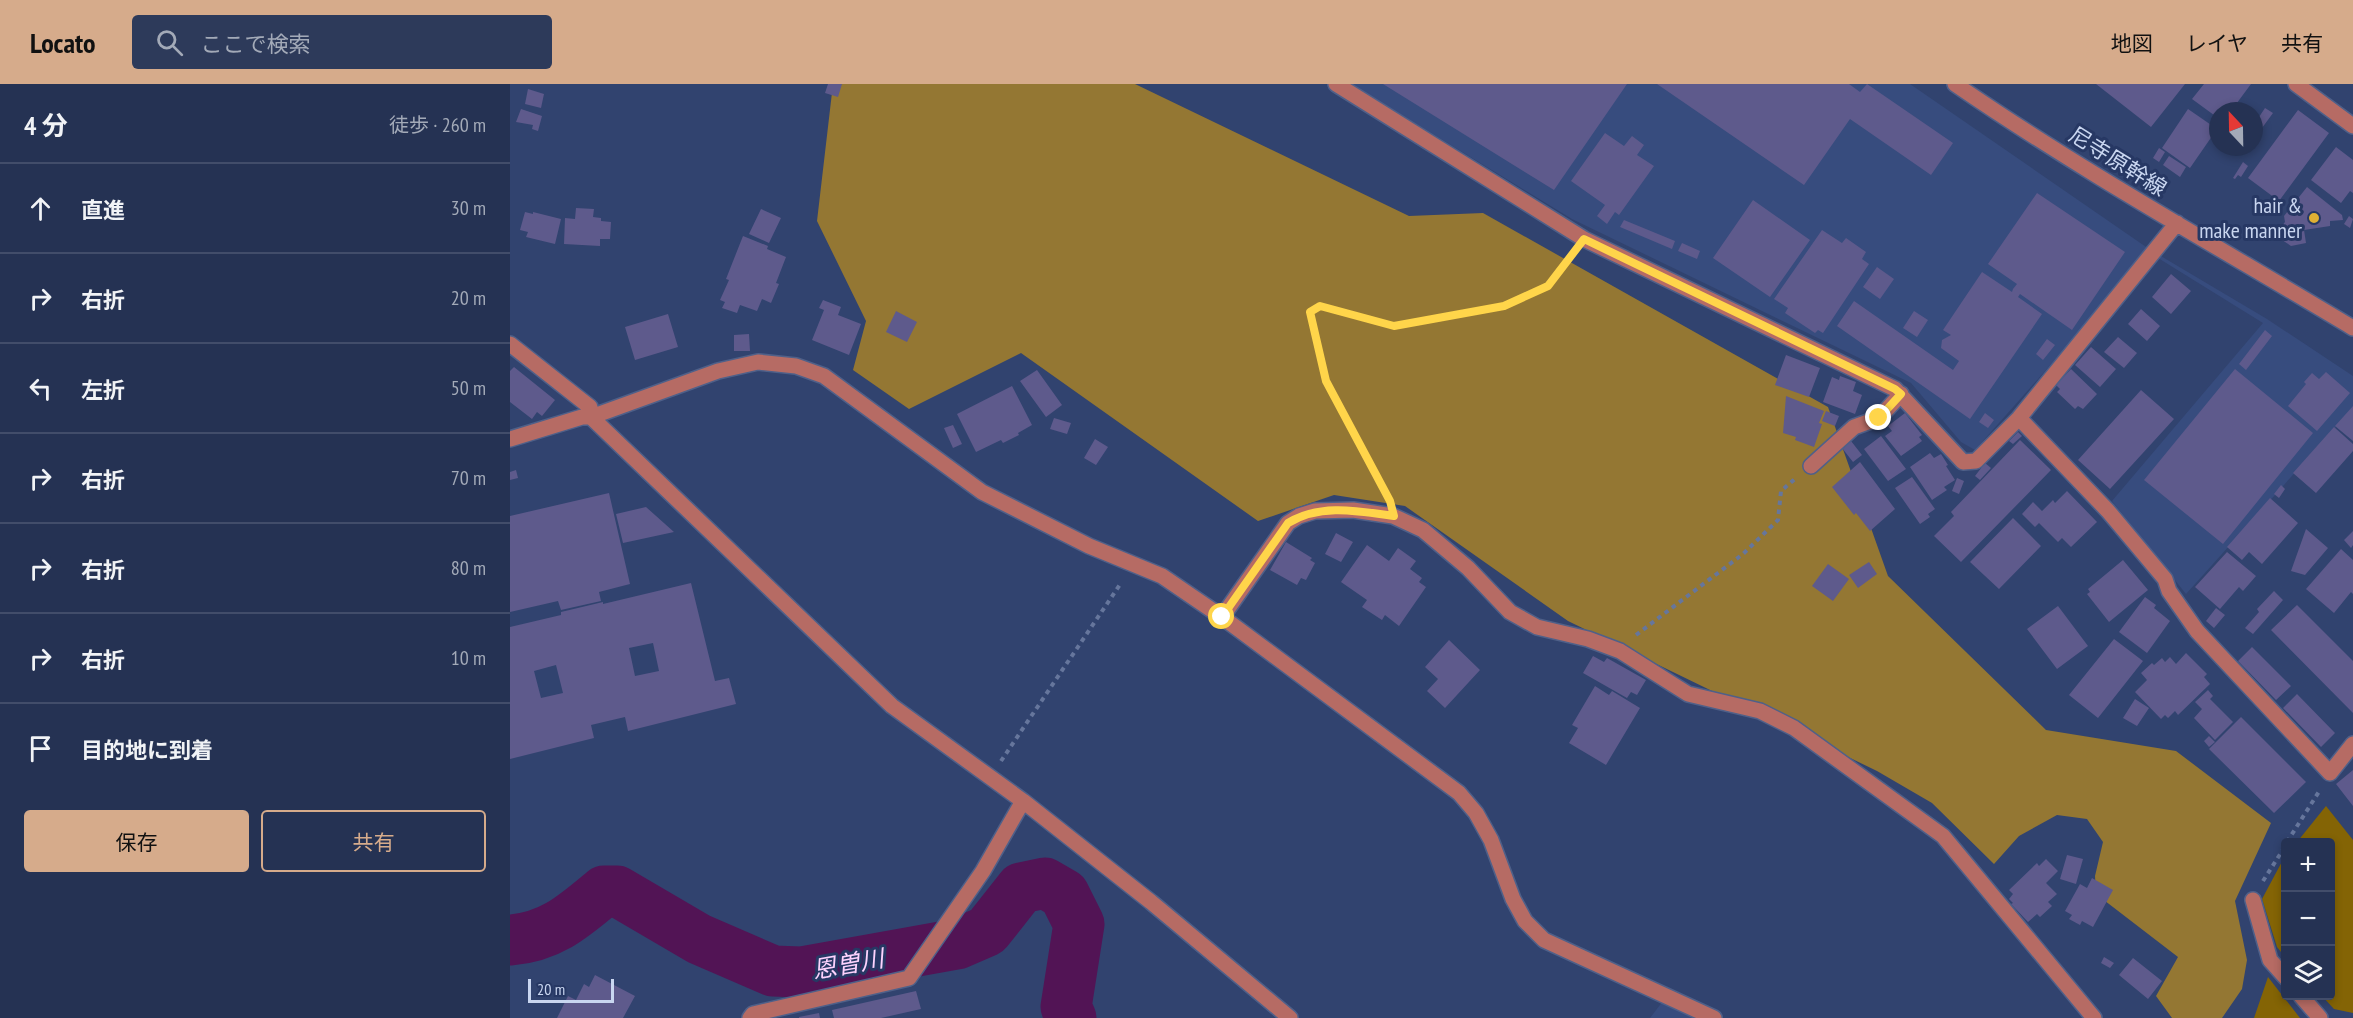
<!DOCTYPE html>
<html lang="ja">
<meta charset="utf-8">
<style>
body{margin:0;font-family:"PT Sans Narrow","Noto Sans JP",sans-serif;background:#2d3a5a;color:#f1f3f6}
.controls{position:absolute;right:18px;bottom:18px;display:grid;overflow:hidden;border-radius:6px;box-shadow:0 3px 9px #0003}
.controls button{width:54px;height:54px;display:grid;place-items:center;padding:0;border:0;border-bottom:2px solid #424d6a;background:#253253;color:#f1f3f6;font:30px sans-serif}
.compass{position:absolute;left:1699px;top:18px;width:54px;height:54px;border-radius:50%;background:#253253;box-shadow:0 3px 9px #0003;rotate:338deg}
.scale{position:absolute;left:18px;bottom:15px;width:86px;box-sizing:border-box;padding-left:6px;border:3px solid #c9d6f0;border-top:0;font-size:16px;line-height:21px;white-space:nowrap;color:#c9d6f0;-webkit-text-stroke:4px #273864;paint-order:stroke}
.stop{position:absolute;width:18px;height:18px;margin:-14px;border:4px solid #ffd54a;border-radius:50%;background:#fff}
.stop.end{background:#ffd54a;border-color:#fff;box-shadow:0 2px 6px #0008}
.list{margin:0;padding:0;list-style:none}
h2{display:flex;justify-content:space-between;align-items:center;height:78px;margin:0;padding:0 24px;font-size:26px}
h2 small{font-size:20px;font-weight:400;color:#a3aab8}
.list li{display:grid;grid-template-columns:39px 1fr auto;gap:18px;align-items:center;box-sizing:border-box;height:90px;padding:0 24px;border-top:2px solid #424d6a}
.list b{display:block;font-size:22px;white-space:nowrap}
.list em{font-size:20px;font-style:normal;color:#a3aab8}
.actions{display:flex;gap:12px;padding:18px 24px}
.actions a{flex:1;padding:14px 0;border:2px solid #d6ab8b;border-radius:6px;text-align:center;font-size:21px;color:#d6ab8b}
.actions .main{background:#d6ab8b;color:#111}
.icon{flex:none;width:33px;height:33px;fill:none;stroke:currentColor;stroke-width:2;stroke-linecap:round;stroke-linejoin:round}
.map{position:relative;flex:none;width:1843px;height:934px;overflow:hidden}
header{display:flex;align-items:center;gap:36px;box-sizing:border-box;height:84px;padding:0 30px;background:#d6ab8b;color:#111}
header strong{font-size:28px}
nav{display:flex;gap:33px;margin-inline-start:auto;font-size:21px}
.search{width:420px;height:54px;background:#2d3a5a;display:flex;align-items:center;gap:15px;box-sizing:border-box;padding:0 21px;border-radius:6px;color:#a3aab8;font-size:22px}
main{display:flex}
aside{flex:1;background:#253253}
.map>svg:first-child{display:block}
.built{fill:#374c7e}
.green{fill:#846405}
.forest{fill:#947733}
.lines{fill:none;stroke-linecap:round;stroke-linejoin:round}
.river{stroke:#521455;stroke-width:51}
.building{fill:#5e5a8c;fill-rule:evenodd}
.minor-casing{stroke:#4f6089;stroke-width:18}
.path{stroke:#66769c;stroke-width:4;stroke-dasharray:4.5 4.5;stroke-linecap:butt}
.minor{stroke:#b66b64;stroke-width:15}
.route{stroke:#ffd54a;stroke-width:8}
.poi-dot{fill:#e0b034;stroke:#273864;stroke-width:2}
.labels{text-anchor:middle;dominant-baseline:central;stroke-width:6;stroke-linejoin:round;paint-order:stroke}
.street-label{font-size:22px;fill:#c9d6f0;stroke:#273864}
.poi-label{font-size:22px;fill:#c9d6f0;stroke:#273864;text-anchor:end}
.water-label{font-size:24px;font-style:italic;fill:#fed3fe;stroke:#273864}
</style>
<header>
<strong>Locato</strong>
<div class="search"><svg class="icon" aria-label="search" viewBox="0 0 24 24"><circle cx="10" cy="10" r="6"/><path d="M15 15l6 6"/></svg>ここで検索</div>
<nav><a>地図</a><a>レイヤ</a><a>共有</a></nav>
</header>
<main>
<aside>
<h2>4 分<small>徒歩 · 260 m</small></h2>
<ul class="list">
<li><svg class="icon" aria-label="ahead" viewBox="0 0 24 24"><path d="M12 20V5M6 11l6-6 6 6"/></svg><div><b>直進</b></div><em>30 m</em></li>
<li><svg class="icon" aria-label="right" viewBox="0 0 24 24"><path d="M7 20v-9h11M14 6l5 5-5 5"/></svg><div><b>右折</b></div><em>20 m</em></li>
<li><svg class="icon" aria-label="left" viewBox="0 0 24 24"><path d="M17 20v-9H6M10 6l-5 5 5 5"/></svg><div><b>左折</b></div><em>50 m</em></li>
<li><svg class="icon" aria-label="right" viewBox="0 0 24 24"><path d="M7 20v-9h11M14 6l5 5-5 5"/></svg><div><b>右折</b></div><em>70 m</em></li>
<li><svg class="icon" aria-label="right" viewBox="0 0 24 24"><path d="M7 20v-9h11M14 6l5 5-5 5"/></svg><div><b>右折</b></div><em>80 m</em></li>
<li><svg class="icon" aria-label="right" viewBox="0 0 24 24"><path d="M7 20v-9h11M14 6l5 5-5 5"/></svg><div><b>右折</b></div><em>10 m</em></li>
<li><svg class="icon" aria-label="arrive" viewBox="0 0 24 24"><path d="M6 21V4h12l-3 4 3 4H6"/></svg><div><b>目的地に到着</b></div></li>
</ul>
<div class="actions"><a class="main">保存</a><a>共有</a></div>
</aside>
<div class="map">
<svg width="1843" height="934" viewBox="0 0 1843 934">
<rect width="100%" height="100%" fill="#31436f"/>
<path class="built" d="M841 0H1400L1639 165 1757 235 1843 292V324L1676 510 1602 417 1753 239 1640 169 1465 366 1451 358 1401 299 1062 135Z
M1153 917 1186 934H1140Z"/>
<path class="green" d="M1816 722 1843 756V929L1824 925 1812 912H1820V758H1787Z
M1775 772V873L1767 863 1752 815Z
M1758 893 1790 934H1744Z"/>
<path class="forest" d="M323 0H625L899 132 973 129 1318 323 1378 492 1536 646 1666 667 1761 739 1725 817 1737 876 1732 905 1712 934H1662L1646 912 1668 873 1586 810 1585 792 1593 758 1577 735 1547 731 1509 752 1484 780 1422 719 1367 687 1058 537 895 422 824 411 748 437 511 269 399 325 343 286 356 237 307 137Z"/>
<g class="lines">
<path class="river" d="M0 856C41 853 64 832 94 807H107L189 855 263 887 291 888 447 860 477 847 511 804 535 799 554 810 569 840 556 923 561 934"/>
</g>
<path class="building" d="M318 0H332L328 13 315 9Z
M873 0H1117L1044 106Z
M1147 0H1339L1350 8 1357 0 1443 59 1421 91 1340 35 1294 101Z
M1586 0H1675L1641 43Z
M1694 0H1741L1721 27H1708V34L1682 15Z
M18 5 34 10 31 24 15 20Z
M1755 24 1763 29 1752 44 1745 39Z
M11 25 32 32 28 47 22 45 23 41 6 38Z
M1678 25 1707 45 1680 84 1652 64Z
M1788 26 1819 49 1769 117 1738 94Z
M1095 49 1114 62 1122 52 1134 61 1127 71 1144 82 1109 131 1105 128 1097 140 1087 132 1095 121 1061 97Z
M1826 63 1843 76V109L1840 107 1831 119 1801 96Z
M1649 64 1655 68 1649 78 1643 74Z
M1659 72 1676 83 1670 93 1653 81Z
M1733 78 1738 82 1731 93 1728 91 1725 95 1723 94Z
M1797 103 1832 131 1833 136 1820 137V142L1794 146 1796 159 1781 162 1765 151 1775 138 1774 132Z
M1527 109 1615 168 1562 246 1510 210 1508 213 1532 230 1460 335 1327 242 1344 217 1443 286 1449 277 1431 264 1432 256 1441 251 1433 246 1472 188 1502 208 1503 205 1507 200 1478 180Z
M1243 116 1300 156 1260 213 1203 174Z
M66 124 84 125 83 133 91 134V137L101 138 100 155H90V162L54 160 55 134 65 135Z
M251 125 271 134 259 159 239 150Z
M15 128 23 130V128L51 135 45 160 16 153 18 148 10 146Z
M1839 132 1843 135 1840 144 1834 140Z
M1114 136 1165 157 1162 165 1110 143Z
M1312 146 1332 159 1336 154 1356 168 1352 175 1359 180 1313 249 1308 246 1305 249 1275 229 1278 224 1264 215Z
M233 152 258 162 257 165 276 173 266 199 269 200 261 219 252 215 247 227 230 221 227 229 212 224 215 218 210 216 219 196 216 195Z
M1172 159 1190 167 1187 175 1168 167Z
M1367 183 1384 195 1370 215 1353 203Z
M1661 190 1681 207 1661 230 1642 213Z
M313 216 331 223 328 231 351 240 339 271 302 256 314 226 309 224Z
M1631 225 1650 242 1637 257 1618 240Z
M386 227 407 238 397 258 376 248Z
M1404 227 1418 236 1407 253 1393 244Z
M158 230 168 263 125 276 115 243Z
M1755 246 1762 252 1736 286 1729 280Z
M239 250 240 267H224V251Z
M1608 253 1627 269 1614 284 1594 268Z
M1537 255 1545 261 1533 276 1526 270Z
M1581 263 1606 285 1590 303 1565 281Z
M1276 271 1310 284 1299 313 1265 301Z
M4 283 45 316 32 332 27 328 22 335 0 318V287Z
M1561 285 1587 310 1573 325 1568 322 1565 325 1547 308 1550 305 1546 301Z
M1725 285 1803 349 1713 460 1634 396Z
M527 286 552 321 536 333 510 297Z
M1816 288 1840 309 1807 347 1778 322 1796 300 1794 298 1802 289 1809 295Z
M1330 292 1346 298 1343 307 1352 311 1345 330 1313 318 1322 293 1329 296Z
M502 302 522 341 508 349 509 351 493 359 491 356 466 368 447 330Z
M1631 306 1664 335 1600 405 1568 376Z
M1276 312 1314 327 1309 339 1312 340 1304 363 1285 356 1286 353 1273 349Z
M1843 322V357L1825 342Z
M1316 327 1329 332 1325 342 1312 337Z
M1395 329 1412 351 1409 353 1412 357 1391 372 1375 352 1382 347 1378 342Z
M1475 329 1484 336 1478 344 1469 338Z
M544 334 561 339 557 350 540 345Z
M443 341 452 360 443 364 434 344Z
M1824 343 1843 360V367L1806 409 1783 389Z
M1508 348 1512 352 1503 360 1499 357Z
M1371 352 1396 385 1378 397 1354 365Z
M585 355 598 363 586 381 574 374Z
M1510 356 1541 386 1451 478 1424 452 1444 432 1441 428Z
M1341 357 1352 371 1343 378 1332 364Z
M1420 369 1424 374 1431 370 1438 381 1436 382 1445 396 1434 403 1437 406 1422 416 1400 383Z
M1350 378 1385 425 1360 447 1346 429 1344 431 1322 403Z
M1475 379 1481 384 1470 396 1465 392Z
M6 386 8 394 0 396V388Z
M1402 393 1425 425 1418 430 1420 433 1410 440 1385 404Z
M1447 394 1454 397 1449 410 1442 407Z
M1771 401 1775 405 1769 414 1764 410Z
M1557 407 1587 438 1561 463 1552 454 1548 458 1529 439 1525 443 1512 430 1523 418 1532 427 1543 416 1545 419Z
M99 409 120 500 89 508 91 517 51 526 48 517 0 528V432Z
M1760 414 1788 439 1752 480 1739 468 1732 476 1717 463Z
M136 423 164 448 113 459 106 430Z
M1503 434 1531 462 1489 505 1460 478Z
M1796 445 1818 464 1795 491 1781 487Z
M1843 447V461L1841 464 1834 456Z
M826 449 843 458 831 478 815 470Z
M776 458 802 474 800 476 805 479 796 496 791 494 787 501 760 486Z
M857 461 879 477 888 464 906 477 900 485 912 494 909 498 916 503 889 542 875 531 872 536 852 523 857 516 831 498Z
M1831 465 1843 476V510L1841 508 1824 529 1796 505Z
M1717 468 1746 492 1733 507 1729 503 1710 525 1685 503Z
M1613 476 1638 506 1599 538 1577 510 1580 508 1578 505Z
M1359 478 1367 490 1348 504 1339 491Z
M1318 480 1339 495 1323 517 1302 502Z
M181 499 205 597 219 594 226 620 118 647 115 633 81 641 84 654 0 675V543L51 531V528L93 518V520ZM143 559 149 587 125 592 119 564ZM46 581 53 609 31 614 24 587Z
M1764 507 1773 516 1743 550 1735 544 1749 528 1747 525Z
M1635 513 1646 521 1644 524 1660 537 1637 569 1609 548Z
M1787 521 1843 577V629L1761 546Z
M1548 522 1578 562 1547 585 1517 545Z
M1706 524 1715 531 1704 544 1696 537Z
M1604 555 1633 577 1588 634 1559 611Z
M939 556 970 586 935 624 917 607 928 595 915 583Z
M1742 563 1781 602 1766 616 1728 577Z
M1676 569 1697 590 1694 593 1700 600 1668 631 1665 627 1658 634 1655 631 1651 635 1625 608 1637 596 1631 589 1642 579 1644 581 1652 574 1655 578 1660 573 1666 580Z
M1083 572 1094 578 1097 574 1136 596 1127 611 1121 608 1117 614 1073 589Z
M1085 602 1099 611 1102 607 1130 624 1096 681 1059 659 1068 644 1062 641Z
M1698 606 1703 612 1700 615 1723 638 1705 656 1684 634 1692 625 1685 618Z
M1787 610 1825 649 1811 663 1773 624Z
M1625 615 1639 624 1627 642 1613 634Z
M1731 633 1796 698 1764 729 1699 665Z
M1699 652 1705 658 1699 663 1694 657Z
M1843 686V722L1826 700Z
M1557 771 1573 775 1566 800 1550 795Z
M1536 775 1548 787 1536 799 1547 810 1538 818 1542 822 1530 833 1527 830 1518 838 1501 820 1503 819 1499 815 1503 810 1499 806 1527 779 1529 782Z
M1582 794 1603 806 1583 843 1572 837 1570 841 1559 835 1562 831 1555 827 1570 800 1577 804Z
M1594 873 1604 879 1600 884 1591 879Z
M1623 874 1652 897 1638 915 1609 891Z
M85 891 125 912 113 934H47L58 912 66 916 74 900 79 903Z
M406 907 411 925 371 934H324L322 926Z
M309 929 310 934H289V933Z"/>
<g class="lines">
<defs>
<path id="minor" d="M826 0 1074 155 1385 305 1453 378 1466 377 1509 334 1667 139
M1445 0C1573 88 1710 164 1843 244
M1786 0 1843 42
M0 260 80 323 81 333 208 287 248 278 286 282 314 292 472 408 579 462 652 492 712 533 949 709 966 729 981 756 1003 815 1015 837 1034 856 1204 934
M1509 334 1598 427 1655 495 1659 507 1687 547 1820 689 1843 660
M0 355 72 333H81L382 622 513 717 473 787 399 894 243 930 240 934
M1301 382 1344 343 1369 334 1391 310
M712 533 778 439 789 432 805 427 843 426 883 432 913 446 958 484 1000 528 1027 543 1078 555 1110 567 1178 610 1250 627 1284 644 1433 752 1584 934
M513 717 641 818 780 934
M1743 816 1760 876 1776 894
M1791 912 1810 934"/>
</defs>
<use href="#minor" class="minor-casing"/>
<path class="path" d="M876 409 817 297 800 228 810 222 884 242 994 222 1038 202 1061 171
M1126 551 1233 470 1268 436 1271 407 1286 394
M491 677 611 499
M1777 758 1810 706
M1753 797 1776 761"/>
<use href="#minor" class="minor"/>
</g>
<g class="lines">
<path class="route" d="M712 533 778 439C810 419 849 427 884 432L880 417 816 297 800 228 810 222 884 242 994 222 1038 202 1074 155 1385 305 1391 310 1369 334"/>
</g>
<circle class="poi-dot" cx="1804" cy="134" r="6"/>
<g class="labels">
<g class="street-label">
<text transform="translate(1608 77) rotate(32)">尼寺原幹線</text>
</g>
<g class="poi-label">
<text x="1792" y="121">hair &amp;<tspan x="1792" dy="25">make manner</tspan></text>
</g>
<g class="water-label">
<text transform="translate(338 880) rotate(-10)">恩曽川</text>
</g>
</g>
</svg>
<div class="controls">
<button>+</button>
<button>−</button>
<button><svg class="icon" aria-label="layers" viewBox="0 0 24 24"><path d="M12 4l9 5-9 5-9-5zM3 14l9 5 9-5"/></svg></button>
</div>
<svg class="compass" viewBox="-18 -18 36 36"><path d="M0-13l5 13h-10z" fill="#e53935"/><path d="M0 13l5-13h-10z" fill="#a3aab8"/></svg>
<div class="scale">20 m</div>
<div class="stop" style="left:712px;top:533px"></div>
<div class="stop end" style="left:1369px;top:334px"></div>
</div>
</main>
